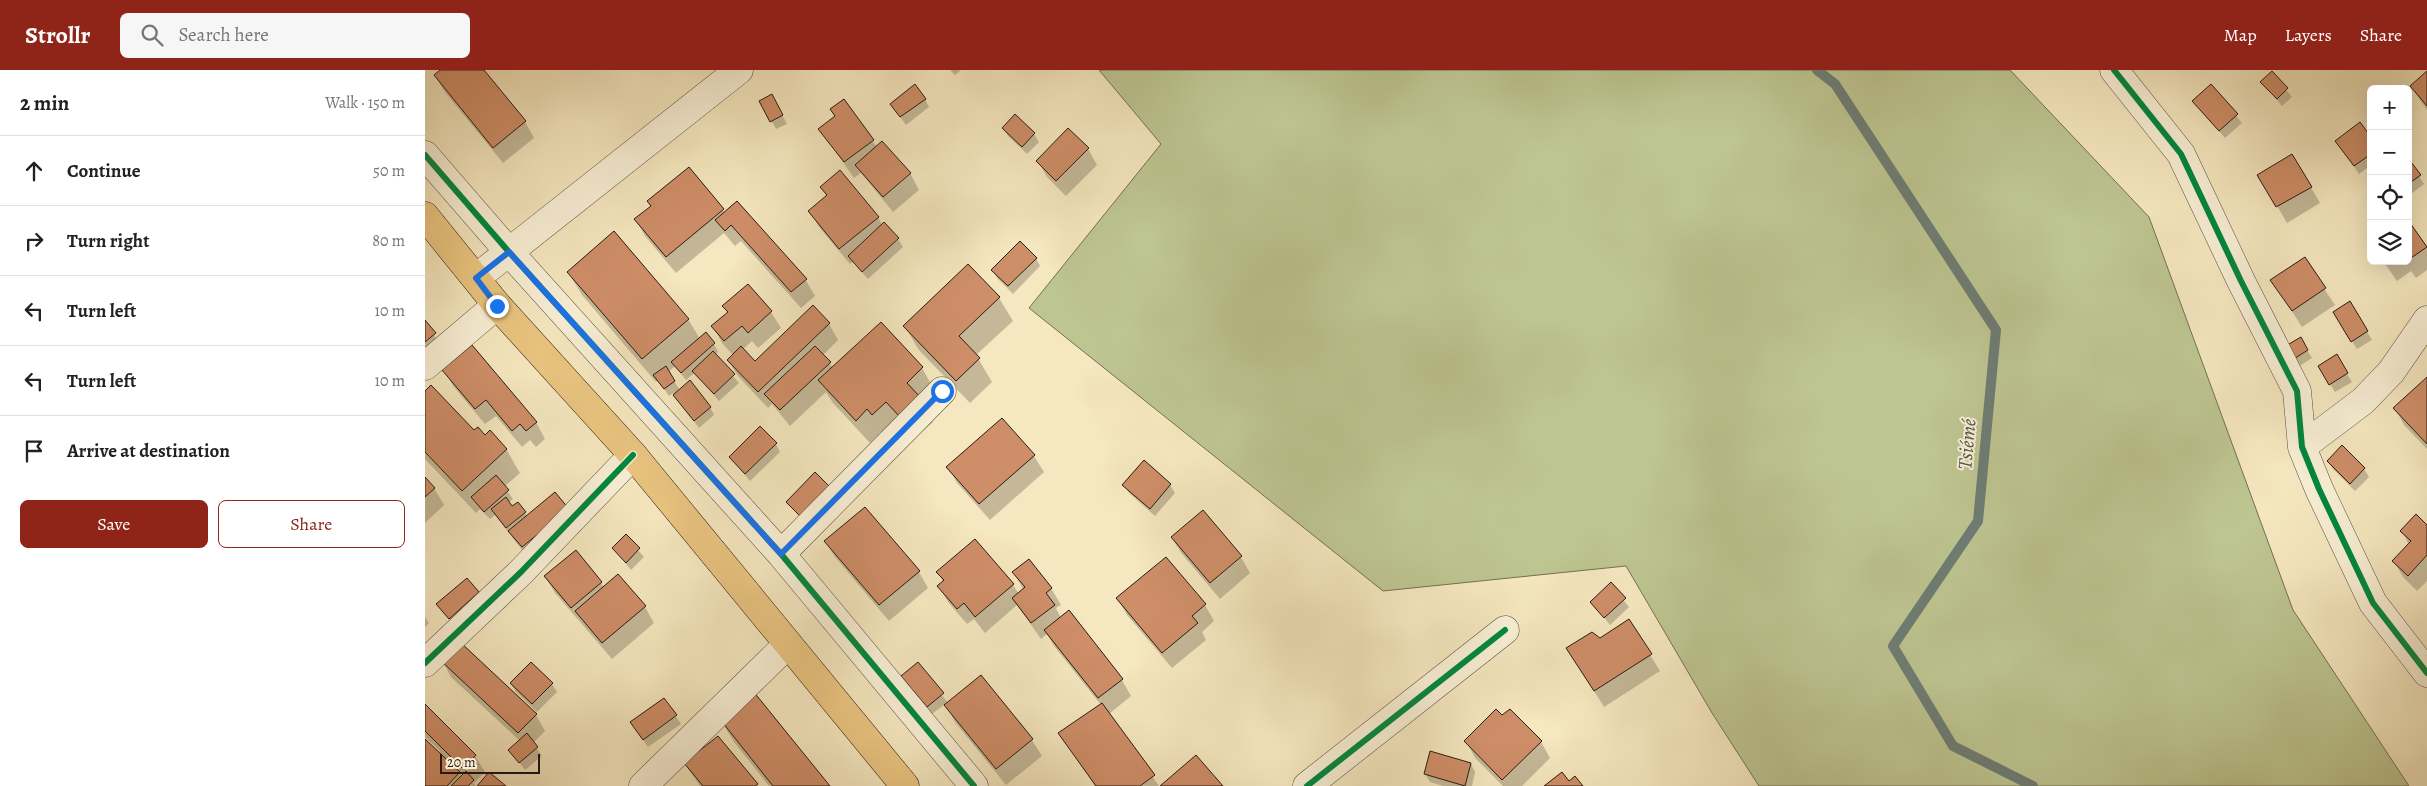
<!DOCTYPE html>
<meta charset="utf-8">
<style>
body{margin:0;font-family:Alegreya,serif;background:#f6f6f6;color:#222}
.controls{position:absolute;right:15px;top:15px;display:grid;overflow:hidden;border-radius:8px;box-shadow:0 5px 20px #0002}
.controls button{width:45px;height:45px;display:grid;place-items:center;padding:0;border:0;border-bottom:1px solid #e0e0e0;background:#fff;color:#222;font:25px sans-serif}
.scale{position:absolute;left:15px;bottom:12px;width:100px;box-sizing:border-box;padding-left:5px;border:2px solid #291b13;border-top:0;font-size:14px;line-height:18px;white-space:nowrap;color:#291b13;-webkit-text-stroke:4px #f8efd5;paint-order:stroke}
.stop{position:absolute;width:15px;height:15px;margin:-11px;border:4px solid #1a73e8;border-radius:50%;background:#fff}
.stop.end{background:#1a73e8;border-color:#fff;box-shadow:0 1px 5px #0008}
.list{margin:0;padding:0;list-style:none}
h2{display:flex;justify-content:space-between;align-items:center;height:65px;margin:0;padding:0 20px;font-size:21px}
h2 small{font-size:16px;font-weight:400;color:#767676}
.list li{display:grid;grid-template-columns:32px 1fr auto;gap:15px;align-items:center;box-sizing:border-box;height:70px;padding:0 20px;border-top:1px solid #e0e0e0}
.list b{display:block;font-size:19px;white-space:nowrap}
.list em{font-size:16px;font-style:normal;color:#767676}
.actions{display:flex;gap:10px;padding:15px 20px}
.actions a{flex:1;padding:11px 0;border:1px solid #8f2418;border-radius:8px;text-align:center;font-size:18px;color:#8f2418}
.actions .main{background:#8f2418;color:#fff}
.icon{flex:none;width:28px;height:28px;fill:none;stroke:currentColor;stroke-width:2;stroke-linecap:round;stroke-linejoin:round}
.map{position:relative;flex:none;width:2002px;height:716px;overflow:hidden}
header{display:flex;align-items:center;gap:30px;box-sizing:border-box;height:70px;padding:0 25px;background:#8f2418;color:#fff}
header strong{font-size:24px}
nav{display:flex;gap:28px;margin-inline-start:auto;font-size:18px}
.search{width:350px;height:45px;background:#f6f6f6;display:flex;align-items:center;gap:12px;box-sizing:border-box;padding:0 18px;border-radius:8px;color:#767676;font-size:19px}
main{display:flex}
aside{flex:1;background:#fff}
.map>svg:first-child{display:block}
.green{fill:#bdc591;stroke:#737052}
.shadow{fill:#0003;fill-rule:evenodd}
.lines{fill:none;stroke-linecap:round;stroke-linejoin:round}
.stream{stroke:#6e7d74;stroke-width:10}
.building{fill:#ce8e68;stroke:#291b13}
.street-casing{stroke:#5c4e3e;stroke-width:29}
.primary-casing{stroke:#291b13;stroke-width:29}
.street{stroke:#f8efd5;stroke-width:28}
.primary{stroke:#eac480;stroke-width:28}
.cycleway-casing{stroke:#f8efd5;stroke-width:9}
.cycleway{stroke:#00873e;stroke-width:6}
.route{stroke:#1a73e8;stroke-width:6}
.labels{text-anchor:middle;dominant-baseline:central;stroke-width:4;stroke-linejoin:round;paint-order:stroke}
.water-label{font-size:20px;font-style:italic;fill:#51544c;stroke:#f8efd5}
</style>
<header>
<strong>Strollr</strong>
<div class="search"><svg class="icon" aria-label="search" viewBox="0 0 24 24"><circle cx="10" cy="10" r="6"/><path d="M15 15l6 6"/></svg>Search here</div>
<nav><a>Map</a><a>Layers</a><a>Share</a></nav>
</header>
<main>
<aside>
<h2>2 min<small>Walk · 150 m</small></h2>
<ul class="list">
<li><svg class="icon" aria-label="ahead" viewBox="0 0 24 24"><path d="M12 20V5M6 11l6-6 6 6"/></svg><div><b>Continue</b></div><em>50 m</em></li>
<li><svg class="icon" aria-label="right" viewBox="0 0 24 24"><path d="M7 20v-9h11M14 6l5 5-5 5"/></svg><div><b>Turn right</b></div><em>80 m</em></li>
<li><svg class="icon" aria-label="left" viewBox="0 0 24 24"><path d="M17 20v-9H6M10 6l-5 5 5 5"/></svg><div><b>Turn left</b></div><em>10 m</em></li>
<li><svg class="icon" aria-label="left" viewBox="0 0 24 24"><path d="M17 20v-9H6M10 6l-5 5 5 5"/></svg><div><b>Turn left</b></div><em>10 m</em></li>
<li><svg class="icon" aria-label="arrive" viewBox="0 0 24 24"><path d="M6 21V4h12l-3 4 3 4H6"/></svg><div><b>Arrive at destination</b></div></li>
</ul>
<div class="actions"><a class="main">Save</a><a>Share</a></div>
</aside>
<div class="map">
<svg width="2002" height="716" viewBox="0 0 2002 716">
<rect width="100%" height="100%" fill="#f5e7bf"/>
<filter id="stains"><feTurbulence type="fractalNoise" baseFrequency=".004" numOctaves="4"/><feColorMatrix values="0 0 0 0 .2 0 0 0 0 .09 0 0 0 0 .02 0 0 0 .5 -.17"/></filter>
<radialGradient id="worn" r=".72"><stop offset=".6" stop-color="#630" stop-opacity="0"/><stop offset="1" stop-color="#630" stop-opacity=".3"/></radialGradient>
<path class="green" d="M674 0H1585L1724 147 1868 540 1984 716H1334L1287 643 1201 496 958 521 604 238 736 74Z"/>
<path class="shadow" d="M17 0H58L100 52 109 68 78 93 20 22 10 6Z
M525 0H536L530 5Z
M1847 3 1867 27 1857 36 1837 12Z
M2002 3V40L1986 16Z
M1786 16 1817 53 1800 68 1768 31Z
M347 26 362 54 351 59 335 31Z
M500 29 504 37 481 55 466 34Z
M418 31 452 77 485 103 494 120 468 142 436 103 429 108 395 59 411 47Z
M590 46 609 64 614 72 602 84 583 66 578 58Z
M1946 69V95L1934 104 1912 72Z
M663 79 672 95 641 126 622 107 613 91Z
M1867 85 1895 133 1862 153 1834 105Z
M1983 90 1999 114 1986 124 1983 121Z
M264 98 300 143 380 209 390 226 376 238 316 171 310 176 299 163 251 203 220 166 211 150 227 137Z
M396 117 453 147 457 155 473 169 478 177 443 209 428 192 425 194 394 157 385 141 402 127Z
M1983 153 2002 179V200L1991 208 1986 201 1972 211 1958 191H1983Z
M1946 163V173L1942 166Z
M611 188 615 196 588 224 572 208 567 200Z
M1879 189 1910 235 1877 257 1847 210Z
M543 196 574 228 588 251 551 285 567 312 545 333 493 279 480 256Z
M143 202 263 249 275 269 289 274 293 282 290 285 314 313 294 331 269 303 261 310 250 296 243 302 255 320 285 337 289 345 274 358 248 323 244 326 233 310 231 312 157 225Z
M323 216 346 242 356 258 333 278 327 271 317 280 330 293 404 254 413 270 398 285 408 298 456 254 497 298 510 321 497 333 508 352 489 369 475 354 461 367 456 362 445 373 408 333 401 322 365 356 347 334 343 338 313 306 303 290 308 285 297 273 288 256 303 244 299 237Z
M1925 233 1947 270 1932 279 1909 242Z
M0 252 19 280 0 296Z
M1875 269 1887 288 1873 297 1861 277Z
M1911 286 1927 312 1910 322 1894 297Z
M19 300 111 352 120 369 111 377 105 370 97 377 71 346 60 354 28 316Z
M2002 309V379L1979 355 1970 338Z
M0 322 49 362 81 379 95 403 79 417 88 429 83 433 87 438 100 443 102 447 143 439 107 493 70 445 65 449 55 439 51 443 0 389Z
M577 350 609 386 619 402 565 450 532 413 523 397Z
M351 374 355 382 325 411 305 388Z
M1917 377 1939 399 1944 407 1930 421 1908 399 1903 391Z
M390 404 380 453 363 433Z
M0 409 9 418 19 435 0 453Z
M699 415H745L750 423 730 446 704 423Z
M778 442 816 487 825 503 795 529 757 484 747 468Z
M2002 456V511L1992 521 1978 507 1969 491 1984 475 1977 461Z
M201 466 219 487 206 500 188 478Z
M400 471 494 502 503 518 464 551 410 487Z
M550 471 588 515 594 524 598 519 589 503 626 518 636 535 631 538 636 548 697 610 706 626 684 644 734 716H670L635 664 676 635 629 576 622 564 616 569 592 535 560 563 549 549 542 554 523 532 514 516 518 512 513 502Z
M120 506 176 512 179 518 220 537 229 553 187 589 130 523Z
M42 510 58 531 29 556 13 534Z
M1186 514 1204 537 1185 555 1167 532Z
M693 529 780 535 789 551 777 562 781 570 747 598 702 545Z
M0 547 4 553 0 557Z
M1204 551 1235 601 1179 637 1143 579 1175 570Z
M17 590 111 645 120 661 108 673 117 686 100 700 85 680 95 671 26 607Z
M493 594 523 633 555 607 607 670 617 686 581 715 530 652 520 634 507 644 482 614 478 606Z
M86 614H127L132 622 112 642 91 622Z
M239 629 256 654 223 677 211 660Z
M0 636 50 686 60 702 49 713 51 716H0V670L13 683 15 681 0 667ZM33 700 39 705 37 707Z
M1077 647 1116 672 1125 688 1097 716H1078L1050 688 1041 671Z
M295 649 403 716H344L309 672Z
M260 694 332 714 333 716H275Z
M1046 694 1050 702 1047 716H1018L1005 712 1000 704Z"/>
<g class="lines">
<path class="stream" d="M1392 0 1410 14 1571 260 1553 451 1468 576 1528 676 1608 716"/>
</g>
<path class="building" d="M15 0H59L101 51 68 78 9 5Z
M1847 1 1863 18 1852 29 1835 12Z
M2002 1V36L1985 16Z
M490 14 501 29 475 47 465 34Z
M1786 14 1813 44 1794 61 1767 31Z
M347 24 358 45 345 52 334 31Z
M419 29 449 70 419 92 393 59 410 46 405 39Z
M590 44 610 63 597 77 577 58Z
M1935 52 1946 67V84L1929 96 1910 71Z
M643 58 664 78 631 111 611 91Z
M457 71 486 103 458 127 430 95Z
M1867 84 1887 117 1851 137 1832 105Z
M1983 88 1996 105 1983 114Z
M264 97 299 139 241 187 209 149 226 136 222 131Z
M415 100 454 147 414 179 383 141 402 125 395 117Z
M312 131 382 209 366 222 306 155 300 161 290 150Z
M1983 150 2002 177 1983 190Z
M459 152 474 168 437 202 423 186Z
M189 161 264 249 217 289 142 202Z
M595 171 612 188 583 216 566 200Z
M1880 187 1901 218 1867 241 1845 210Z
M543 194 575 227 534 266 555 288 531 311 478 256Z
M323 214 347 241 323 263 317 256 299 271 286 256 303 242 297 236Z
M1925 231 1943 261 1926 272 1908 242Z
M388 235 405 253 333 322 302 290 316 276 330 291Z
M0 250 11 263 0 272Z
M456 252 498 297 482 313 496 328 475 347 461 332 447 345 442 339 431 351 393 310Z
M281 262 290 273 256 303 246 292Z
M1876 267 1883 280 1867 290 1859 277Z
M47 275 112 352 101 361 95 354 87 361 61 330 50 339 17 300Z
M390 276 406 292 355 340 339 324Z
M288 281 310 304 289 324 267 301Z
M1912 284 1923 303 1904 315 1893 296Z
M241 296 250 311 239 319 228 305Z
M2002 307V374L1968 338Z
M265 310 286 337 269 351 248 325Z
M6 315 49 360 53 357 60 365 65 360 82 379 37 421 0 382V321Z
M577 348 610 385 554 434 521 397Z
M335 356 352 373 320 404 304 387Z
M1917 375 1940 398 1925 414 1902 391Z
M719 390 746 414 725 439 697 415Z
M390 402 404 416 375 446 361 432Z
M71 405 84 420 59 442 46 427Z
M0 407 10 418 0 427Z
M130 422 144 439 97 477 83 461Z
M81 427 87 436 93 432 101 442 81 458 66 439Z
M440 437 495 501 454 535 399 471Z
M778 440 817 486 785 513 746 467Z
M1991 444 2002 455V485L1983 506 1967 491 1986 471 1975 461Z
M201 464 215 478 201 493 187 478Z
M550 469 589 514 550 547 539 533 532 539 512 516 519 510 511 502Z
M151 480 177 512 146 538 119 506Z
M741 487 781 534 767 546 773 553 737 583 691 528Z
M604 489 627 518 621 523 630 535 606 553 587 528 600 517 587 502Z
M193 504 221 536 177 573 150 541Z
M42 508 54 522 24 549 11 534Z
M1186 512 1201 528 1179 548 1165 532Z
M644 540 698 609 673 628 619 560Z
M1204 549 1227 584 1169 621 1141 578 1167 562 1175 568Z
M34 571 112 644 93 663 15 590Z
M106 592 128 613 107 634 85 613Z
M493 592 519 623 502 637 476 606Z
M556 605 608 669 571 699 519 635Z
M328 621 405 716H348L294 648Z
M239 628 252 645 218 670 205 652Z
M677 633 730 705 715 716H671L633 663Z
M0 634 51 685 38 699 0 661Z
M1071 639 1077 645 1085 639 1117 671 1077 710 1039 671Z
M102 663 113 677 94 693 83 680Z
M293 666 333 714 330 716H278L259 693Z
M0 669 35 702 22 716H0Z
M1005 681 1046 693 1040 716 999 704Z
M771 685 798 716H735Z
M41 701 49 710 43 716H26Z
M64 702 81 716H52Z
M1137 702 1144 711 1150 706 1158 716H1119Z"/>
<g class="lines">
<defs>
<path id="street" d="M1689 0 1756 84 1816 211 1872 321 1877 377 1894 419 1948 533 2002 603
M0 85 84 182 356 484 549 716
M51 208 314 0
M0 296 72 235
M1877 377 1938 331 1966 302 2002 250
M356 484 517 321
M0 593 96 502 208 385
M218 716 363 574
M882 716 1080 560"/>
<path id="primary" d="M0 146 72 235 208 385 480 716"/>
</defs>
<use href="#street" class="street-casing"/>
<use href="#primary" class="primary-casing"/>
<use href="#street" class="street"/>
<use href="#primary" class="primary"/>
<defs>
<path id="cycleway" d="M1689 0 1756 84 1816 211 1872 321 1877 377 1894 419 1948 533 2002 603
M0 85 84 182 356 484 549 716
M0 593 96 502 208 385
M882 716 1080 560"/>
</defs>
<use href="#cycleway" class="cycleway-casing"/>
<use href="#cycleway" class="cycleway"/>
</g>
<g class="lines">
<path class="route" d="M72 236 51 208 84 182 356 484 517 321"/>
</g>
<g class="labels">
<g class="water-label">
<text transform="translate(1542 374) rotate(-85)">Tsiémé</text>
</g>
</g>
<rect width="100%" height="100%" filter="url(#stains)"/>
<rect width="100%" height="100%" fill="url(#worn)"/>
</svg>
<div class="controls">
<button>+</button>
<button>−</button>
<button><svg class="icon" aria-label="locate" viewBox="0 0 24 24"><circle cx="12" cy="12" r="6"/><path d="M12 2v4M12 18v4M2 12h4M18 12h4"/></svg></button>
<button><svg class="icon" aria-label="layers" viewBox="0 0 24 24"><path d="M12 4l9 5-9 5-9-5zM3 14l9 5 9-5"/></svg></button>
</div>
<div class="scale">20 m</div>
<div class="stop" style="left:517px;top:321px"></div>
<div class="stop end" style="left:72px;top:236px"></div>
</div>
</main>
